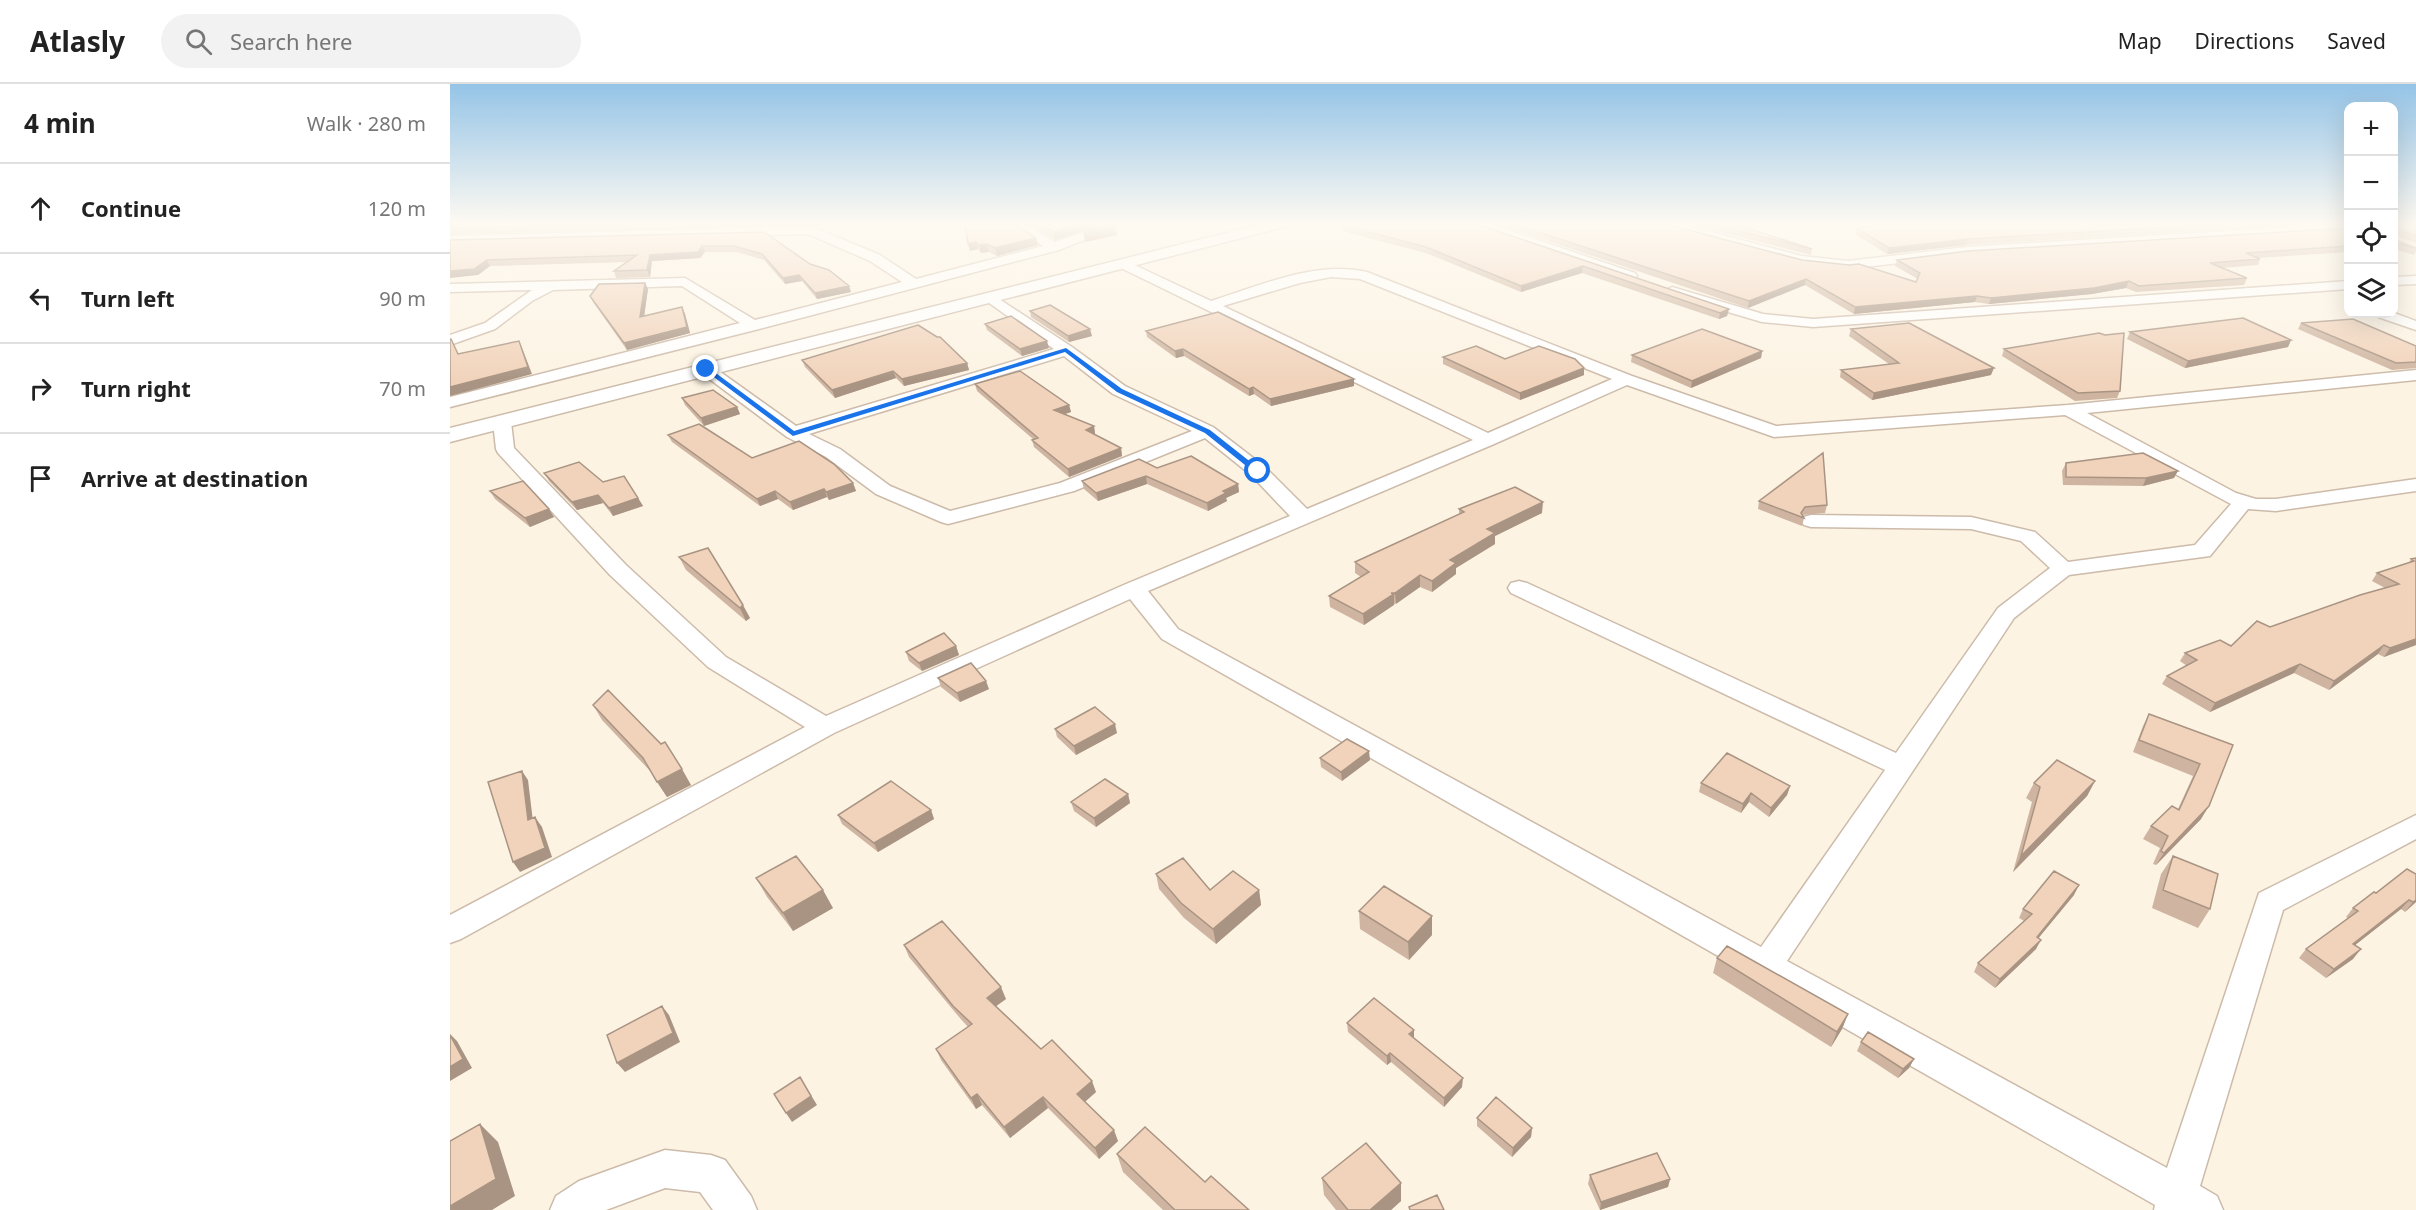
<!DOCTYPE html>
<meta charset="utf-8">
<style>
body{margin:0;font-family:"Noto Sans",sans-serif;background:#f2f2f2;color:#222}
.controls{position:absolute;right:18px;top:18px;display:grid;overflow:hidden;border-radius:12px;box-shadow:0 6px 24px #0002}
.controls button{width:54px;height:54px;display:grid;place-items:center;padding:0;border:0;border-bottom:2px solid #e0e0e0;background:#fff;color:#222;font:30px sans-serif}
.stop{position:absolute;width:18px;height:18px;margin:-14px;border:4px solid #1a73e8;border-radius:50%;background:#fff}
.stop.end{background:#1a73e8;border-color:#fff;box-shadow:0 2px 6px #0008}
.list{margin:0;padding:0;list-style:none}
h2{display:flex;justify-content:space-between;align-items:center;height:78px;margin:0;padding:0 24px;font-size:26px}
h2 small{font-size:20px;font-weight:400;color:#767676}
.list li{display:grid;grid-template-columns:39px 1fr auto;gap:18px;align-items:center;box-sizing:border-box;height:90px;padding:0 24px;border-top:2px solid #e0e0e0}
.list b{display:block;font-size:22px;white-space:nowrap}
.list em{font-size:20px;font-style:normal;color:#767676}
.icon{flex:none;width:33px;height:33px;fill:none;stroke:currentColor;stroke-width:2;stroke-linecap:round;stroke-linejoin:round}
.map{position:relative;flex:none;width:1966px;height:1126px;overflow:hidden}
header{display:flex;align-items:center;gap:36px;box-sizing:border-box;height:84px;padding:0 30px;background:#fff;border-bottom:2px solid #e0e0e0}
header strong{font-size:28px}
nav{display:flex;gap:33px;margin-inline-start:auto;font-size:21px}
.search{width:420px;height:54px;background:#f2f2f2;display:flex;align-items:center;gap:15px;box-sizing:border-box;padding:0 21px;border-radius:33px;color:#767676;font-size:22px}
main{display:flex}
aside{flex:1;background:#fff}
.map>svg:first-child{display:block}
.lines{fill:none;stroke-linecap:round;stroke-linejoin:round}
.minor-casing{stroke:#cdbbaa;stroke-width:3}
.tertiary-casing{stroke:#cdbbaa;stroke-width:3}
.minor{fill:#fff;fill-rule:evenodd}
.tertiary{fill:#fff;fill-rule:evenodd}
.wall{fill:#cfb5a1}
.shaded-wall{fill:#a99483}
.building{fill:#f1d3bb;stroke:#a99483;stroke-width:1.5}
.route{fill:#1a73e8}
</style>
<header>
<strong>Atlasly</strong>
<div class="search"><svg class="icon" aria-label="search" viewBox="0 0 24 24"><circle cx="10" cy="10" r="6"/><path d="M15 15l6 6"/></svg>Search here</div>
<nav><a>Map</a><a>Directions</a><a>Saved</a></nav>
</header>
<main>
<aside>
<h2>4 min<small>Walk · 280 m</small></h2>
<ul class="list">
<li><svg class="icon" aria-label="ahead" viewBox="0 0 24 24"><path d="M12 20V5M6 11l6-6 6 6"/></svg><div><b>Continue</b></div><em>120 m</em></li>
<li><svg class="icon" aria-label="left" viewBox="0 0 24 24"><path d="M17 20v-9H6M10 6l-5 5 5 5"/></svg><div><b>Turn left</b></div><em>90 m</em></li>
<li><svg class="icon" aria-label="right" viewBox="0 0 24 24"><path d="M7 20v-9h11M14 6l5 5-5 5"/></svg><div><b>Turn right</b></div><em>70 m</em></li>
<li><svg class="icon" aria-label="arrive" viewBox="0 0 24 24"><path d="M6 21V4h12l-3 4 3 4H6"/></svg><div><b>Arrive at destination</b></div></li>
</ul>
</aside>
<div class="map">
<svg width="1966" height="1126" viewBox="0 0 1966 1126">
<rect width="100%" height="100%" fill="#fcf3e3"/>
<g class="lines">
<defs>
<path id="minor" d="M560 140H574L605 158 658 140H674L609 166 309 245 0 323V313L290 239 232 202 103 206 82 217 45 245 0 261V251L35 239 82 206 0 208V200L235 194 305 236 452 198 420 177 358 150 0 160V152L360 142 430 171 466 195 593 162Z
M1024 140H1041L1185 189 1187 192 1185 195H1175L1026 143Z
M1213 140H1231L1352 172 1398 177 1516 163 1893 140H1898V147L1516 171 1398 185 1351 180 1215 143Z
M674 176 761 217C809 202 866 176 917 188L1182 292 1326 342 1618 321 1966 286V296L1637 329 1786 409 1806 415H1826L1966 395V407L1826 427 1798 425 1760 472 1619 491 1564 534 1337 877 1717 1084 1809 809 1966 731V755L1833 826 1750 1102 1767 1112 1773 1126H1704L1705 1121 712 555 680 515 384 649 11 855 0 859V831L355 643 258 583 160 491 48 369 46 365 43 338 46 334H58L61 338 64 364 176 481 276 573 376 632 676 500 840 432 801 391 755 354 624 407 498 440 491 438 426 410 376 373 337 353 250 288 248 285 250 282H262L346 342 604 265 535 216 533 213 540 209 622 263 675 302 763 343 815 383 857 425 1023 356 669 183 667 180 669 177ZM881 193 910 195 1162 295 1038 349 773 222 850 199ZM614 272 663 310 742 347 610 399 500 427 440 402 390 365 359 350ZM1177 301 1324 353 1615 331 1781 420 1745 461 1618 478 1585 448 1521 433 1361 431 1354 433 1351 437 1354 441 1361 443 1521 445 1571 457 1600 484 1548 524 1446 669 1077 499 1069 497 1061 499 1058 504 1061 509 1435 686 1311 863 728 545 698 507 1044 360Z
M1966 192V200L1944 201V193Z
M1898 197V205L1363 243 1312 238 1217 210 1215 207 1222 203 1313 230 1363 235Z
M1944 229 1966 237V246L1928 233 1926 230Z
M215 1066 261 1071 275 1076 301 1112 307 1126H263L250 1108 215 1104 156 1126H100L106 1112 129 1097Z"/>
<path id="tertiary" d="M812 140H837L834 143 0 358V344Z"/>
</defs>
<use href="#minor" class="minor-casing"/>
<use href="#tertiary" class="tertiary-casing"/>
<use href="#minor" class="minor"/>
<use href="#tertiary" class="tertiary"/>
</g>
<path class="wall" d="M0 140H371V141L0 150Z
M515 140 586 154 588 161 547 172 539 168 531 169 528 165 520 167Z
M578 140H665L667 151 635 158 633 147 605 156Z
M1026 140 1279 225 1277 232 1269 235 1132 189 1071 208 976 169 892 147V141Z
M1047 140H1216L1352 176 1466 198 1468 195 1445 182 1447 176 1899 144V168L1807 174 1810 175 1808 181 1772 184 1797 194 1794 201 1686 208 1676 204 1642 210 1539 220 1525 218 1404 230 1355 201 1298 224Z
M1239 140H1284L1362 165 1361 171Z
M1441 140H1862L1516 161 1437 170 1405 150 1406 144Z
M1944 140H1966V159L1945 151V156L1966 164V167L1964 171 1944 165Z
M314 148 401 208 367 215 352 197 335 200 314 176 287 168H255L250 174 202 177 200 193 166 194 164 187 178 178 40 182 28 191 0 156Z
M195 199 198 205 194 232 232 223 235 230 240 249 177 266 143 218 140 212Z
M580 227 642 252 619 258 581 233Z
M1851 239 1966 262V284L1942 286 1848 245Z
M535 240 599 264 572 272 537 246Z
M1401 245 1541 291 1422 316 1390 293 1391 286 1439 280 1399 252Z
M696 247 904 302 821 322 804 310 799 312 734 272 726 274 697 253Z
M1680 248 1841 256 1838 263 1735 284 1677 255Z
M1554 265 1670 307 1667 314 1625 317 1552 272Z
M1312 267 1311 274 1241 304 1181 278 1182 271Z
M993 273 1055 275 1134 291 1070 316 993 280Z
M352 276 517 279 519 286 454 302 446 294 385 314 355 283Z
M525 300 619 321 621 328 615 330 644 342 645 350H644L671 364 672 372 619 393 584 363 582 356 583 355 527 307Z
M232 314 287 323 290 330 254 342 235 321Z
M218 351 302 374 403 399 406 407 379 416 377 413 343 426 328 415 310 422 222 358Z
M1616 379 1724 394 1693 402 1613 401 1612 387Z
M707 384 788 400 789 408 776 414 777 417 758 427 697 400 648 417 634 405 632 397Z
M94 389 153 398 188 414 193 422 163 432 153 419 127 426 99 397Z
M40 407 104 433 80 443 45 415Z
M1309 417 1377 421 1375 429 1353 431V432L1354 434 1352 442 1308 425Z
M1009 425 1092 429 1045 452V460L1006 484V490L982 508 970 503 914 541 880 523 879 512 911 493 905 489V478L1009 430Z
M258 464 300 534 296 537 236 486 229 473Z
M1966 474V561L1934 573 1928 570 1879 606 1844 589 1760 628 1712 600 1717 592 1737 582 1730 577 1735 569 1781 562 1820 543 1935 504 1922 497 1927 489 1959 479 1961 475Z
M506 562 509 571 472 587 459 577 456 568Z
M488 594 539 605 510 618 491 603Z
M143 621 241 701 217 713 202 689 152 636Z
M1699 630 1783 661 1751 735 1706 781 1703 780 1710 764 1693 755 1701 742 1728 725 1743 692 1683 668 1693 642Z
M605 645 667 649 626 671 607 653Z
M870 674 920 676 892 697 871 683Z
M1645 697 1637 712 1563 788 1582 718 1576 714 1584 699Z
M1251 699 1340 702 1337 711 1319 733 1299 718 1291 729 1249 708Z
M678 710 680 719 646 743 624 727 621 718Z
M481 726 484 735 428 768 392 740 388 731Z
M1723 772 1760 825 1748 844 1702 824 1711 790Z
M1957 785 1966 818 1955 828 1951 825 1905 861 1903 875 1876 894 1849 874 1856 865 1898 834 1896 833 1903 824 1926 809Z
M706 790 760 806H809L811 821 766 860 734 834 709 805Z
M306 794 383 824 343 847 317 813Z
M1624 811 1588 854 1586 865 1545 904 1524 888 1528 879 1574 837 1569 834 1573 825Z
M909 827 982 851 959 876 910 845Z
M454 861 556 915 546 922 591 965 646 1008 635 1018 668 1057 649 1075 598 1024 560 1054 532 1021 526 1025 491 976 486 965 518 943 509 933 459 873Z
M1267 874 1398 930 1392 945 1381 963 1263 889Z
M897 939 964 954 1012 1003 994 1023 941 978 937 981 898 948Z
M1411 958 1464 975 1459 984 1448 994 1407 967Z
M1027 1034 1082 1044 1081 1053 1062 1073 1027 1042Z
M667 1070 755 1098 799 1126H713L673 1088Z
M1140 1091 1220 1095 1218 1103 1150 1126 1138 1100Z
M872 1094 951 1117 941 1126H886L874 1111Z"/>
<path class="shaded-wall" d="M630 140H665L667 151 635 158 633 147 605 156 604 148Z
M586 154 588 161 547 172 545 164Z
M1518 155 1516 161 1437 170 1439 164Z
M526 158 528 165 520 167 518 160Z
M537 160 539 168 531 169 529 161Z
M252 162 255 168 250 174 202 177 200 193 197 186 200 171Z
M37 176 40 182 28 191 0 194V187Z
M1133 182 1132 189 1071 208V202Z
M349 191 352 197 335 200 333 194Z
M1356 195 1355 201 1298 224 1299 217Z
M1679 197 1676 204 1642 210 1539 220 1541 214Z
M195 199 198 205 193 240 190 233Z
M399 202 401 208 367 215 365 209Z
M1527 212 1525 218 1404 230 1405 223Z
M232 223 235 230 240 249 177 266 174 259Z
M1279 225 1277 232 1269 235 1270 229Z
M640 245 642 252 619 258 618 252Z
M1841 256 1838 263 1735 284 1738 277Z
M69 257 72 264 82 290 0 312V303Z
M597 257 599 264 572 272 570 265Z
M733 265 734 272 726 274 725 267Z
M1312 267 1311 274 1241 304 1242 297Z
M517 279 519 286 454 302 452 295Z
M1134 284V291L1070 316V309Z
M1544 284 1541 291 1422 316 1424 309Z
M443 287 446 294 385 314 382 306Z
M904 295V302L821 322 820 315Z
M803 303 804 310 799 312V305Z
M619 321 621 328 606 333 604 326Z
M287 323 290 330 254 342 251 334Z
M644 342 645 350 638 353 636 346Z
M671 364 672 372 619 393 618 385Z
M1728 387 1724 394 1693 402 1696 394Z
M696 392 697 400 648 417 646 409Z
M403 399 406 407 379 416 376 408Z
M788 400 789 408 776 414 777 417 758 427 757 419 773 407Z
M374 405 377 413 343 426 340 418Z
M325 407 328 415 310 422 307 415Z
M148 411 153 419 127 426 122 418Z
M188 414 193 422 163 432 159 424Z
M1093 418 1092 429 1045 452V460L1006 484V490L982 508V497L1000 476 1037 445Z
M99 425 104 433 80 443 75 434Z
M970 491V503L946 520 945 509Z
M944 510V521L914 541 913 530Z
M293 521 300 534 296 537 290 524Z
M1966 555V561L1934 573 1940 564Z
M1934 561 1928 570 1879 606 1884 597Z
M506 562 509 571 472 587 469 579Z
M1850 580 1844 589 1760 628 1765 619Z
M536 597 539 605 510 618 507 609Z
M665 640 667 649 626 671 624 662Z
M919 667 920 676 892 697 891 688Z
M232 685 241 701 217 713 207 698Z
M72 687 78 696 84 746 78 736Z
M1645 697 1637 712 1563 788 1571 772Z
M1340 702 1337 711 1319 733 1321 724Z
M1301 709 1299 718 1291 729 1293 720Z
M678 710 680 719 646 743 644 734Z
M1759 722 1751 735 1706 781 1714 769Z
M481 726 484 735 428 768 424 759Z
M85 733 92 743 102 773 70 788 63 778Z
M1629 801 1624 811 1582 862 1587 853Z
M373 806 383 824 343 847 333 829Z
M809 806 811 821 766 860 763 845Z
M1959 816 1951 825 1895 869 1903 860Z
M1966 816V818L1955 828 1963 818Z
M982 832V851L959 876 958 858Z
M1591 856 1586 865 1545 904 1550 895Z
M1911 865 1903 875 1876 894 1884 885Z
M551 903 556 915 542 925 537 914Z
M212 922 219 931 230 958 175 988 167 979Z
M1398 930 1392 945 1381 963 1387 948Z
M964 946V955L959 950Z
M0 950 7 957 22 984 0 997Z
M940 969 941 978 937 981V972Z
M1464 975 1459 984 1448 994 1453 985Z
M350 993 367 1021 342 1038 336 1029Z
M1013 994 1012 1003 994 1023V1014Z
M642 997 646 1008 631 1021 627 1010Z
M527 1010 532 1021 526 1025 521 1014Z
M593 1013 598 1024 560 1054 554 1043Z
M30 1040 48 1058 65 1112 42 1126H0V1122Z
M1082 1044 1081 1053 1062 1073 1063 1064Z
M664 1046 668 1057 649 1075 645 1064Z
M1220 1095 1218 1103 1150 1126 1151 1118Z
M951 1099V1117L941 1126H920Z"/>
<path class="building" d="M0 140H176L0 144Z
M515 140H565L586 154 545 164 537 160 529 161 526 158 518 160Z
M589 140H630L604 148Z
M650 140H664L633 146Z
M898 140H1026L1279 225 1270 229 1133 182 1071 202 976 163 892 141Z
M1064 140H1216L1352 176 1399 181 1409 180 1466 198 1470 189 1447 176 1518 167 1899 144V162L1796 169 1810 175 1760 179 1797 194 1689 202 1679 197 1644 204 1541 214 1527 212 1405 223 1356 195 1299 217Z
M1262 140H1284L1362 165Z
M1441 140H1771L1518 155 1439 164 1406 144Z
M1944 140H1966V152L1948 145 1945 147V156L1966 164 1944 159Z
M314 148 360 180 379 186 399 202 365 209 349 191 333 194 312 170 284 162H252L248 168 200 171 197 186 164 187 187 171 37 176 24 185 0 187V156Z
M195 199 190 233 232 223 237 243 174 259 140 212 149 200Z
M600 221 640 245 618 252 580 227Z
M768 228 904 295 820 315 803 303 799 305 733 265 725 267 696 247Z
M561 232 597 257 570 265 535 240Z
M1793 234 1841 256 1738 277 1680 248Z
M1903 235 1966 262V278L1946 279 1851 239Z
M1459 239 1544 284 1424 309 1391 286 1449 279 1401 245Z
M468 241 487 253H490L517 279 452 295 443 287 382 306 352 276Z
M1252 245 1312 267 1242 297 1182 271Z
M1649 249 1655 251 1674 249 1670 307 1628 309 1554 265Z
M0 255H1L8 270 69 257 78 283 0 303Z
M1026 262 1055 275 1089 262 1125 275 1134 284 1070 309 993 273Z
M570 287 619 321 604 326 644 342 636 346 671 364 618 385 582 356 588 354 525 300Z
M263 306 287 323 251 334 232 314Z
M249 340 302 374 349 357 384 380 403 399 376 408 374 405 340 418 325 407 307 415 218 351Z
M1373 369 1377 421 1355 423 1351 429 1354 434 1309 417Z
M1693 369 1728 387 1696 394 1616 393V379Z
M741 372 788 400 773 407 776 409 757 419 696 392 646 409 632 397 689 375 707 384Z
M129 378 153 398 174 392 188 414 159 424 148 411 122 418 94 389Z
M73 397 99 425 75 434 40 407Z
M1065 403 1093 418 1037 445 1045 449 1000 476 1006 479 982 497 970 491 945 509H941L944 510 913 530 879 512 919 488 905 478 1014 428 1009 425Z
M258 464 293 521 290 524 229 473Z
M1966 474V555L1940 564 1934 561 1884 597 1850 580 1765 619 1717 592 1747 576 1735 569 1770 556 1781 562 1807 537 1820 543 1910 511 1949 500 1927 489 1964 477 1961 475Z
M494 549 506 562 469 579 456 568Z
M521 579 536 597 507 609 488 594Z
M158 606 211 660 215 658 232 685 207 698 193 674 143 621Z
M645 623 665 640 624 662 605 645Z
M1699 630 1783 661 1759 722 1714 769 1711 767 1718 752 1701 742 1722 722 1729 726 1750 680 1689 656Z
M897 655 919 667 891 688 870 674Z
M1277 669 1340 702 1321 724 1301 709 1293 720 1251 699Z
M1607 676 1645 697 1571 772 1590 703 1584 699Z
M72 687 78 736 85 733 95 764 63 778 38 698Z
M655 695 678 710 644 734 621 718Z
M441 697 481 726 424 759 388 731Z
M346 772 373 806 333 829 306 794Z
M1723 772 1768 790 1760 825 1713 806Z
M733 774 760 806 783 787 809 806 763 845 731 819 706 790Z
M1957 785 1966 790V816L1963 818 1959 816 1903 860 1911 865 1884 885 1856 865 1908 827 1903 824 1924 808 1926 809Z
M1604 787 1629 801 1587 853 1591 856 1550 895 1528 879 1582 830 1573 825Z
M934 802 982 832 958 858 909 827Z
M492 837 551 903 537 914 591 965 602 956 642 997 627 1010 664 1046 645 1064 593 1013 554 1043 527 1010 521 1014 486 965 522 940 503 922 454 861Z
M1277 862 1398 930 1387 948 1267 874Z
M924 914 964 946 959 950 1013 994 994 1014 940 969 937 972 897 939Z
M212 922 223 949 167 979 157 951Z
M1418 948 1464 975 1453 985 1411 958Z
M0 951 13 975 0 983Z
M350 993 361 1012 336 1029 324 1010Z
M1046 1013 1082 1044 1063 1064 1027 1034Z
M30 1040 46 1095 0 1122V1057Z
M695 1043 755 1098 761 1092 799 1126H725L667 1070Z
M916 1059 951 1099 920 1126H898L872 1094Z
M1207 1069 1220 1095 1151 1118 1140 1091Z
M987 1111 994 1126H960L959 1123Z"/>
<linearGradient id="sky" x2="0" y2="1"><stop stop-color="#95c4e7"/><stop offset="0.47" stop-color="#fefaf2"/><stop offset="1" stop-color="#fefaf2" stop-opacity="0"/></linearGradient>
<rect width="1966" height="297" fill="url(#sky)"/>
<path class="route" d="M616 264 672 305 760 346 812 387 805 389 755 349 667 308 615 268 343 352 253 285 259 284 344 347Z"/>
</svg>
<div class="controls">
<button>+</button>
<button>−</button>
<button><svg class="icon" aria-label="locate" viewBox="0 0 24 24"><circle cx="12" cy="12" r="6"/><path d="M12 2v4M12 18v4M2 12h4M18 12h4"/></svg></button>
<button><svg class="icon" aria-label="layers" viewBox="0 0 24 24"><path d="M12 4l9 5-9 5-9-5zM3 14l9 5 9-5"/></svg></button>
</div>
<div class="stop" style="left:808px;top:387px"></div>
<div class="stop end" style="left:256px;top:285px"></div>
</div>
</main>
